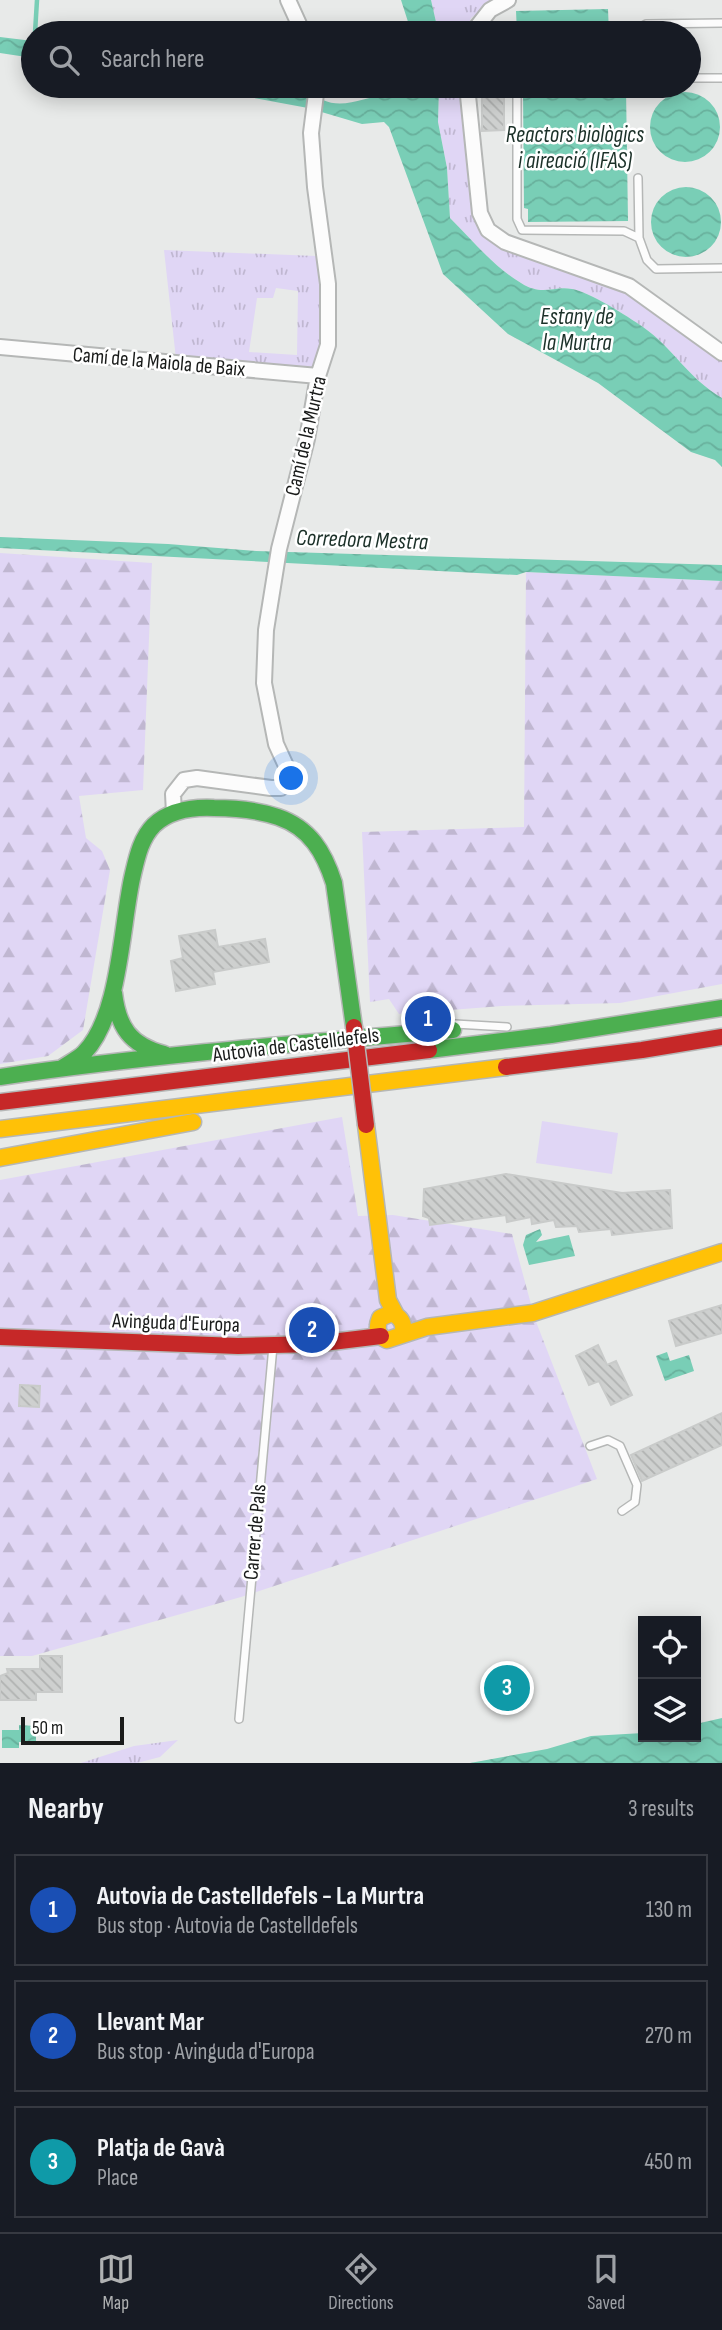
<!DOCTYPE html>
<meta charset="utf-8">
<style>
body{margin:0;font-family:"Sofia Sans Condensed",sans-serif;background:#20242c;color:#f1f3f6}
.controls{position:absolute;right:21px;bottom:21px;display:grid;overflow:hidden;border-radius:0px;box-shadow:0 4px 18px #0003}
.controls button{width:63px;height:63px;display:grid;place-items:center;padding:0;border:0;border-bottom:2px solid #363941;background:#171b24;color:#f1f3f6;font:35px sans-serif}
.scale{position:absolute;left:21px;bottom:18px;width:103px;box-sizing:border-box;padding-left:7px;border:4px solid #191b1a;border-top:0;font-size:19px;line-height:24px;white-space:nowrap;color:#191b1a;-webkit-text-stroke:5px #fff;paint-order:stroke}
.you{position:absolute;left:292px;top:779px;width:24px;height:24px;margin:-18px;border:5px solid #fff;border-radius:50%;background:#1a73e8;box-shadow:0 0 0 10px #1a73e833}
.badge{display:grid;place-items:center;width:46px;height:46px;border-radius:50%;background:#b0b2b3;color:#fff;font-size:23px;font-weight:700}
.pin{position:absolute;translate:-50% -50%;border:4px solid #fff;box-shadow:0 2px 7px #0006}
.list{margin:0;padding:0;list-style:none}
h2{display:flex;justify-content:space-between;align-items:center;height:91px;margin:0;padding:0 28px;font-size:30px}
h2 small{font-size:23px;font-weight:400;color:#9ea1a6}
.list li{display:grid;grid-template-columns:46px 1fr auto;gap:21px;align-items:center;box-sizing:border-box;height:112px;margin:0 14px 14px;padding:0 14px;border:2px solid #363941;border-radius:0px}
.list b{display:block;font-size:26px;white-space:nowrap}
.list p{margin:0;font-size:23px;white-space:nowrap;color:#9ea1a6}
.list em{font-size:23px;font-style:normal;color:#9ea1a6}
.icon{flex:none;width:38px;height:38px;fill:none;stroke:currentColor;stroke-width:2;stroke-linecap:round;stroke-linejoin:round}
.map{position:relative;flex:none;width:722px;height:1763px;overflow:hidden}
.search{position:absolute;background:#171b24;box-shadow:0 4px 18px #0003;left:21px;right:21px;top:21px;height:77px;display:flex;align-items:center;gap:18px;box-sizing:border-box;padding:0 24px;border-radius:38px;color:#9ea1a6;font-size:26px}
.sheet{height:469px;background:#171b24}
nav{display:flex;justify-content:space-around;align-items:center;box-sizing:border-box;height:98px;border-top:2px solid #363941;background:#171b24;font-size:19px;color:#9ea1a6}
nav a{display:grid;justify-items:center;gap:4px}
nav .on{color:#b0b2b3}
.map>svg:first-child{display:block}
.grass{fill:url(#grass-tufts);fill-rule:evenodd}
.forest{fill:url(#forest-firs)}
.park{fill:#e0d6f5}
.water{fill:url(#water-waves)}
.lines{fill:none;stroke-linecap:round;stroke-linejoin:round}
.stream{stroke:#79ceb6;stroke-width:4.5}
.building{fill:url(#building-back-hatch);stroke:#c9cbca;stroke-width:2}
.lane-casing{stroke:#b5b7b6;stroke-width:10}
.street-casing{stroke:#b5b7b6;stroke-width:18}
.fast-casing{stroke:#b5b7b6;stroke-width:19}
.slow-casing{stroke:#b5b7b6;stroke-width:19}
.jam-casing{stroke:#b5b7b6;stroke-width:19}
.lane{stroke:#fcfcfc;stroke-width:7}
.street{stroke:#fcfcfc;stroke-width:14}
.fast{stroke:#4caf50;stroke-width:16}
.slow{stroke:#ffc107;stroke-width:16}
.jam{stroke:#c62828;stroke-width:16}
.jam-bridge-casing{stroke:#b5b7b6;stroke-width:19;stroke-linecap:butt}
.jam-bridge{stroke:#c62828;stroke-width:16}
.labels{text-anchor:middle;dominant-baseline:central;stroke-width:5;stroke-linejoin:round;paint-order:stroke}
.street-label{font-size:21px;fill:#191b1a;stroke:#fff}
.water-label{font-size:23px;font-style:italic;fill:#1b3028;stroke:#fff}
</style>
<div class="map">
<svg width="722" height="1763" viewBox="0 0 722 1763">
<defs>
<pattern id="grass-tufts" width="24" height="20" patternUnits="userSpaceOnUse" patternTransform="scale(1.75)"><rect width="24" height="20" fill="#e0d6f5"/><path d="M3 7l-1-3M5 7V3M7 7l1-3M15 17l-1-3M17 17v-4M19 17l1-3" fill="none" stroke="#c0b7d1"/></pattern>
<pattern id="forest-firs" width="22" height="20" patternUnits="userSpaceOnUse" patternTransform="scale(1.75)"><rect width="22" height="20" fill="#e0d6f5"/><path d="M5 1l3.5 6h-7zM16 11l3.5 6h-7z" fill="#c0b7d1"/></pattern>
<pattern id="water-waves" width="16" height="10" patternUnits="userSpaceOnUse" patternTransform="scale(1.75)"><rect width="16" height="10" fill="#79ceb6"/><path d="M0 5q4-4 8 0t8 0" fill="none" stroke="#68b09c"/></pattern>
<pattern id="building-back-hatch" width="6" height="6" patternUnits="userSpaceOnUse" patternTransform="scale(1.75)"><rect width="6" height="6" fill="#ced0cf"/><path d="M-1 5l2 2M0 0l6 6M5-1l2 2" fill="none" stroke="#b0b2b1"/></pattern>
</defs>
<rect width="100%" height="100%" fill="#e8eae9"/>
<path class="grass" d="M431 0H495L471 18 465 33H435L436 22Z
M439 86H464L482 230 503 249 625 288 722 360V398C689 379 672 347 643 327 627 316 590 292 572 289 554 285 543 297 521 283 494 267 472 240 450 218L447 168 438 122Z
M164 250 316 256 321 283 322 353 312 369 176 359ZM276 288 298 291 297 355 249 352 257 298H273Z
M178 1740 160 1757 137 1763H81L134 1746Z"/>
<path class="forest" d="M0 553 152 563 143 790 79 796 86 838 102 851 110 870 83 1030 48 1056 0 1064Z
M526 572 722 581V984L620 1003 502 1006 399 1014 389 999 370 1002 362 832 524 827Z
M342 1117 358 1216 393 1215 512 1234 535 1319 597 1479 241 1597 32 1656H0V1180Z"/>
<path class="park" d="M542 1121 618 1133 612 1174 536 1163Z"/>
<path class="water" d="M401 0H431L436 22 435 33H405L410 28Z
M608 9 609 33H517L516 11Z
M0 37 33 41V58L0 53Z
M190 86C220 86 259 82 288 86 301 87 312 94 323 100 342 109 367 98 386 93L388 86H439L438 122 447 168 450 218C472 240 494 267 521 283 543 297 554 285 572 289 590 292 627 316 643 327 672 347 689 379 722 398V467L715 460 691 452 598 383 508 334 443 274 389 127 384 122 362 124 308 108Z
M626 88 628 221 528 222V209L524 208 523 89Z
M650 127a35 35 0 1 1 70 0a35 35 0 1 1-70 0Z
M651 222a35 35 0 1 1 70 0a35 35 0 1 1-70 0Z
M0 537 168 544 256 551 722 565V581L526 572 517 575 0 548Z
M540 1229 542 1235 536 1242 569 1235 575 1256 529 1265 523 1245 526 1235Z
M667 1352 670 1361 689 1355 694 1371 665 1381 656 1356Z
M722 1718V1763H470L547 1749 591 1736 643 1733V1737H696V1724Z
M19 1725 36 1726V1742H19V1748H2V1730H19Z"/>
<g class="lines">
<path class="stream" d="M35 33 37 0"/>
</g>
<path class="building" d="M482 86H504V130L482 131Z
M215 930 218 947 265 939 269 962 213 972 215 984 176 991 171 961 183 958 179 936Z
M506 1174 622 1193 670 1190 672 1228 612 1235 611 1229 579 1232 577 1226 556 1227 554 1220 532 1224 531 1217 507 1222 506 1215 430 1225 429 1218 423 1216 424 1189Z
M722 1305V1333L676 1346 669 1321Z
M598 1345 607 1365 616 1361 632 1395 611 1405 599 1381 589 1385 576 1356Z
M20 1385 40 1386 39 1407 19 1406Z
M722 1413V1445L642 1481 631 1455Z
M40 1656H62V1692H36V1700H0V1676L8 1673 7 1669H40Z"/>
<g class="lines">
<defs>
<path id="lane" d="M639 33 641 27 646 24 722 23
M689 78H722
M517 86V219L522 230 624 231 639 238 647 260 656 269 722 268
M638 178 639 238
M455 1024 507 1027
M590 1446 608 1440 620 1446 637 1485 635 1502 622 1511
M239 1719 273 1346"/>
<path id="street" d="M288 0 303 33
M472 33 490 10 508 0
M467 86 480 213 488 230 505 242 629 286 722 353
M0 347 318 376
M174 813 173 794 184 780 197 778 271 788H281L287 782V768L276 744 264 683 266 630 279 549 307 439 318 376 328 345V284L315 187 311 133 317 86"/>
<path id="fast" d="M114 993C118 1027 130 1045 164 1054
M429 1050 551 1035 722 1008
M62 1068C69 1063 78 1059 84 1053 121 1015 121 924 133 874 137 857 141 838 154 825 170 810 193 807 214 808 236 808 257 810 278 817 310 828 324 852 334 883L354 1027
M0 1077C150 1055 302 1043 453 1030"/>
<path id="slow" d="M366 1125 388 1300 396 1315
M0 1129 506 1067
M0 1158 193 1122
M402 1335C405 1325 402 1318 392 1313L380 1318C376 1327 377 1336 387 1340L427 1327 533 1313 722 1252"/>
<path id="jam" d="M506 1067 642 1050 722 1037
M0 1102 429 1050
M0 1337 238 1346 315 1344 381 1336"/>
</defs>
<use href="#lane" class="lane-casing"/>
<use href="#street" class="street-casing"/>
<use href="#fast" class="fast-casing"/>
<use href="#slow" class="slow-casing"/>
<use href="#jam" class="jam-casing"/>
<use href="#lane" class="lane"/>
<use href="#street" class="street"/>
<use href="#fast" class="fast"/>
<use href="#slow" class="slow"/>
<use href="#jam" class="jam"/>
<defs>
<path id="jam-bridge" d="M354 1027 366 1125"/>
</defs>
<use href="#jam-bridge" class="jam-bridge-casing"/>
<use href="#jam-bridge" class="jam-bridge"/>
</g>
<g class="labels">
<g class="street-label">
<text transform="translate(159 362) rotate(5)">Camí de la Maiola de Baix</text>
<text transform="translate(306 436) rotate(-77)">Camí de la Murtra</text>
<text transform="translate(296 1045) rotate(-7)">Autovia de Castelldefels</text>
<text transform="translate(176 1323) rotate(2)">Avinguda d'Europa</text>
<text transform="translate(255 1532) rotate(-85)">Carrer de Pals</text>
</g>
<g class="water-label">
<text x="575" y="135">Reactors biològics<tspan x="575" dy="26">i aireació (IFAS)</tspan></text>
<text x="577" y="317">Estany de<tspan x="577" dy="26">la Murtra</tspan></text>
<text transform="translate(362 540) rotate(2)">Corredora Mestra</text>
</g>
</g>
</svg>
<div class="controls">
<button><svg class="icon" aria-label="locate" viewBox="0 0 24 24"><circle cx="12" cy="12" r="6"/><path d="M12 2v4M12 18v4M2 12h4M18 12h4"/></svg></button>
<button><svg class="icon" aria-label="layers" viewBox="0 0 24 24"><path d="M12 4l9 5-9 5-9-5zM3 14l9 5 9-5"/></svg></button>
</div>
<div class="scale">50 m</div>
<div class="you"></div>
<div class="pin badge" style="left:428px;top:1019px;background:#1a4fb4">1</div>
<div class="pin badge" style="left:312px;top:1330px;background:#1a4fb4">2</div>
<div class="pin badge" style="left:507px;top:1688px;background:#0f9aa8">3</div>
<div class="search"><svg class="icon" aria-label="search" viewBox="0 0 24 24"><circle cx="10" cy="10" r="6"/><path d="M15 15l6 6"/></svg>Search here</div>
</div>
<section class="sheet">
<h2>Nearby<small>3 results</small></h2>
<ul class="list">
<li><span class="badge" style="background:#1a4fb4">1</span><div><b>Autovia de Castelldefels - La Murtra</b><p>Bus stop · Autovia de Castelldefels</p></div><em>130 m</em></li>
<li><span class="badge" style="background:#1a4fb4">2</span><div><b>Llevant Mar</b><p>Bus stop · Avinguda d'Europa</p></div><em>270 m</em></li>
<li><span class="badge" style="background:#0f9aa8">3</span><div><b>Platja de Gavà</b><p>Place</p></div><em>450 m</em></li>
</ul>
</section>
<nav>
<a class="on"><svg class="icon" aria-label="map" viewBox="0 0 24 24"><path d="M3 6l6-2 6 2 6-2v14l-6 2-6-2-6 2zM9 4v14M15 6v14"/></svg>Map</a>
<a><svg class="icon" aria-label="directions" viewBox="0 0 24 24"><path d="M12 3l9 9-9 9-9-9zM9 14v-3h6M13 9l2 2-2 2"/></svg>Directions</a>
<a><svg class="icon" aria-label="saved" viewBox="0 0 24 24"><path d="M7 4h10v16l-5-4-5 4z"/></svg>Saved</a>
</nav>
